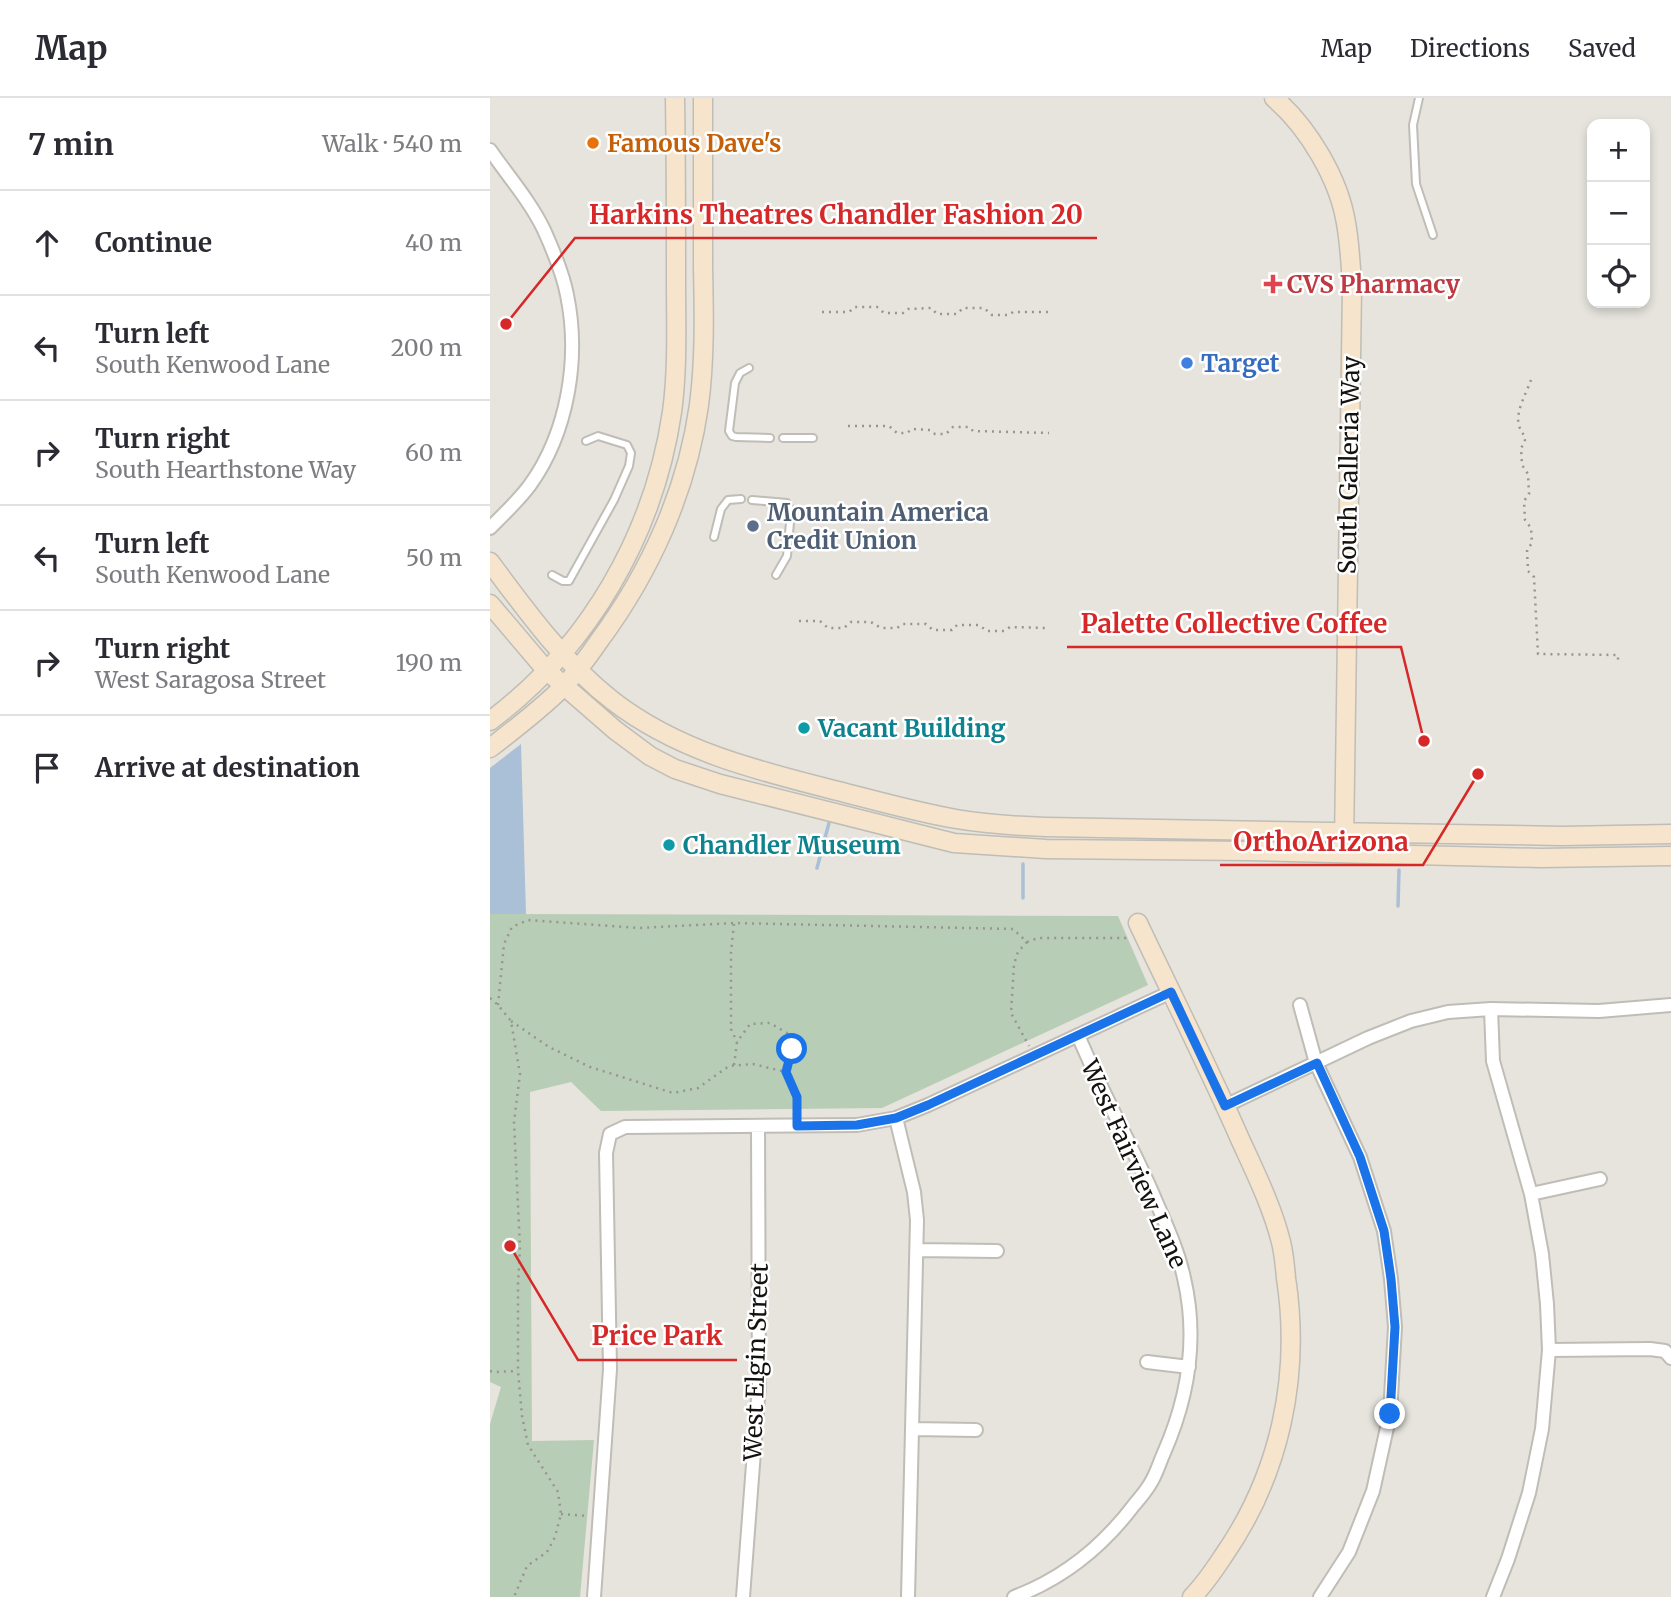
<!DOCTYPE html>
<meta charset="utf-8">
<style>
body{margin:0;font-family:Merriweather,serif;background:#f2f2f3;color:#2b2b33}
.controls{position:absolute;right:21px;top:21px;display:grid;overflow:hidden;border-radius:14px;box-shadow:0 4px 10px #0003}
.controls button{width:63px;height:63px;display:grid;place-items:center;padding:0;border:0;border-bottom:2px solid #e1e1e2;background:#fff;color:#2b2b33;font:35px sans-serif}
.stop{position:absolute;width:21px;height:21px;margin:-16px;border:5px solid #1a73e8;border-radius:50%;background:#fff}
.stop.end{background:#1a73e8;border-color:#fff;box-shadow:0 2px 7px #0008}
.list{margin:0;padding:0;list-style:none}
h2{display:flex;justify-content:space-between;align-items:center;height:91px;margin:0;padding:0 28px;font-size:30px}
h2 small{font-size:23px;font-weight:400;color:#7c7c81}
.list li{display:grid;grid-template-columns:46px 1fr auto;gap:21px;align-items:center;box-sizing:border-box;height:105px;padding:0 28px;border-top:2px solid #e1e1e2}
.list b{display:block;font-size:26px;white-space:nowrap}
.list p{margin:0;font-size:23px;white-space:nowrap;color:#7c7c81}
.list em{font-size:23px;font-style:normal;color:#7c7c81}
.icon{flex:none;width:38px;height:38px;fill:none;stroke:currentColor;stroke-width:2;stroke-linecap:round;stroke-linejoin:round}
.map{position:relative;flex:none;width:1181px;height:1499px;overflow:hidden}
header{display:flex;align-items:center;gap:42px;box-sizing:border-box;height:98px;padding:0 35px;background:#fff;border-bottom:2px solid #e1e1e2}
header strong{font-size:33px}
nav{display:flex;gap:38px;margin-inline-start:auto;font-size:24px}
main{display:flex}
aside{flex:1;background:#fff}
.map>svg:first-child{display:block}
.green{fill:#b8cdb5}
.water{fill:#a9c0d7}
.lines{fill:none;stroke-linecap:round;stroke-linejoin:round}
.stream{stroke:#a9c0d7;stroke-width:3.5}
.lane-casing{stroke:#bfbdb6;stroke-width:10}
.street-casing{stroke:#bfbdb6;stroke-width:16}
.secondary-casing{stroke:#bfbdb6;stroke-width:21}
.path{stroke:#979590;stroke-width:2.5;stroke-dasharray:2 5;stroke-linecap:butt}
.lane{stroke:#fff;stroke-width:6}
.street{stroke:#fff;stroke-width:12}
.secondary{stroke:#f6e5cc;stroke-width:18}
.route{stroke:#1a73e8;stroke-width:9}
.food-dot{fill:#e8710a;stroke:#fff;stroke-width:2.5}
.health-dot{fill:#e0444e;stroke:#fff;stroke-width:2.5}
.shop-dot{fill:#3f7fe0;stroke:#fff;stroke-width:2.5}
.service-dot{fill:#5c6f8a;stroke:#fff;stroke-width:2.5}
.culture-dot{fill:#0f9aa8;stroke:#fff;stroke-width:2.5}
.labels{text-anchor:middle;dominant-baseline:central;stroke-width:5;stroke-linejoin:round;paint-order:stroke}
.food-label{font-size:24px;font-weight:bold;fill:#c56008;stroke:#fff;text-anchor:start}
.health-label{font-size:24px;font-weight:bold;fill:#be3a42;stroke:#fff;text-anchor:start}
.shop-label{font-size:24px;font-weight:bold;fill:#366cbe;stroke:#fff;text-anchor:start}
.street-label{font-size:24px;fill:#131210;stroke:#fff}
.service-label{font-size:24px;font-weight:bold;fill:#4e5e75;stroke:#fff;text-anchor:start}
.culture-label{font-size:24px;font-weight:bold;fill:#0d838f;stroke:#fff;text-anchor:start}
.leader{fill:none;stroke:#d62828;stroke-width:2.5}
.callout-dot{fill:#d62828;stroke:#fff;stroke-width:2.5}
.callout-label{font-size:26px;text-anchor:middle;font-weight:bold;fill:#d62828;stroke:#fff;stroke-width:5;stroke-linejoin:round;paint-order:stroke}
</style>
<header>
<strong>Map</strong>
<nav><a>Map</a><a>Directions</a><a>Saved</a></nav>
</header>
<main>
<aside>
<h2>7 min<small>Walk · 540 m</small></h2>
<ul class="list">
<li><svg class="icon" aria-label="ahead" viewBox="0 0 24 24"><path d="M12 20V5M6 11l6-6 6 6"/></svg><div><b>Continue</b></div><em>40 m</em></li>
<li><svg class="icon" aria-label="left" viewBox="0 0 24 24"><path d="M17 20v-9H6M10 6l-5 5 5 5"/></svg><div><b>Turn left</b><p>South Kenwood Lane</p></div><em>200 m</em></li>
<li><svg class="icon" aria-label="right" viewBox="0 0 24 24"><path d="M7 20v-9h11M14 6l5 5-5 5"/></svg><div><b>Turn right</b><p>South Hearthstone Way</p></div><em>60 m</em></li>
<li><svg class="icon" aria-label="left" viewBox="0 0 24 24"><path d="M17 20v-9H6M10 6l-5 5 5 5"/></svg><div><b>Turn left</b><p>South Kenwood Lane</p></div><em>50 m</em></li>
<li><svg class="icon" aria-label="right" viewBox="0 0 24 24"><path d="M7 20v-9h11M14 6l5 5-5 5"/></svg><div><b>Turn right</b><p>West Saragosa Street</p></div><em>190 m</em></li>
<li><svg class="icon" aria-label="arrive" viewBox="0 0 24 24"><path d="M6 21V4h12l-3 4 3 4H6"/></svg><div><b>Arrive at destination</b></div></li>
</ul>
</aside>
<div class="map">
<svg width="1181" height="1499" viewBox="0 0 1181 1499">
<rect width="100%" height="100%" fill="#e6e4dd"/>
<path class="green" d="M0 816 628 818 658 887 392 1010 111 1013 81 984 40 994 42 1343 104 1342 90 1499H0V1326L11 1289 0 1284Z"/>
<path class="water" d="M31 646 36 816H0V670Z"/>
<g class="lines">
<path class="stream" d="M327 770 339 725
M533 800V766
M908 808 909 772"/>
<defs>
<path id="lane" d="M929 0 923 27 926 86 943 137
M259 270 250 275 245 285 239 333 242 338 246 339 280 340
M293 340H323
M262 402 297 405 301 413 297 458 286 477
M224 439 231 411 238 402 251 401
M62 477 73 483H79L124 402 139 368 141 355 137 347 108 338 96 343"/>
<path id="street" d="M0 52C18 78 40 103 54 132 63 152 73 175 77 197 90 260 78 334 40 387 29 402 14 416 0 430
M810 907 826 965 870 1059 894 1133 901 1181 905 1229 900 1316 883 1393 859 1454 830 1499
M1001 911 1003 963 1041 1096 1052 1156 1057 1206 1059 1252 1052 1331 1039 1395 1018 1461 1003 1499
M735 1008 878 940 921 923 958 914 1001 911 1109 913 1181 907
M406 1020 424 1094 427 1122 418 1499
M1041 1096 1110 1081
M427 1152 507 1153
M1059 1252 1160 1251 1175 1253 1181 1260
M657 1264 699 1269
M422 1331 486 1332
M104 1499 120 1271 116 1055 120 1036 135 1029 367 1027 406 1020 438 1007 681 894
M253 1499 269 1287 268 1028
M524 1499C572 1481 613 1448 644 1407 650 1400 656 1393 660 1386 666 1377 669 1366 673 1357 698 1301 708 1240 694 1180 688 1152 676 1127 665 1101 641 1045 611 993 588 937"/>
<path id="secondary" d="M784 0C818 29 849 81 856 125 860 147 861 169 862 190L854 746
M0 464C37 514 74 565 123 603 189 654 269 673 348 693 387 703 426 714 466 721 496 726 526 728 556 729L1072 738 1181 736
M0 506 56 572 125 632 160 658 185 671 230 686 464 745 556 751 759 753 1051 760 1181 758
M0 623C99 549 164 436 182 314 188 270 186 225 186 181 186 121 186 60 185 0
M0 650C25 631 51 611 73 589 86 575 98 559 109 543 160 474 197 393 209 307 215 261 214 215 213 169 213 113 213 56 213 0
M648 825C682 897 718 968 750 1041 765 1074 782 1108 791 1144 794 1156 795 1168 796 1180 811 1278 790 1376 734 1457 724 1472 715 1486 702 1499"/>
</defs>
<use href="#lane" class="lane-casing"/>
<use href="#street" class="street-casing"/>
<use href="#secondary" class="secondary-casing"/>
<path class="path" d="M332 214H359L365 209H387L394 215H413L418 211 441 210 447 216H467L473 210H494L502 217H519L523 214H560
M1041 282C1036 296 1025 314 1029 328 1032 335 1035 337 1035 344L1031 350 1032 367 1038 376 1039 396 1034 403 1035 422 1041 430 1042 445 1037 452 1038 473 1044 479 1048 556 1128 557V564
M358 328H399L407 335H417L422 331 440 332 445 336H456L463 329H479L483 333 559 335
M309 523H330L338 530H354L361 524H381L391 530H407L413 526H436L443 532H462L467 527H489L497 533H514L520 529 557 530
M244 826 241 854V931L247 944
M537 844 528 854 524 866 521 915 539 948
M0 900 8 907 21 923 30 976 24 1024 30 1149 28 1186V1273L32 1318 38 1347 68 1394 71 1416 65 1439 57 1454 37 1468 24 1499
M8 907 14 846 22 829 38 822 149 830 244 825 523 831 537 844 548 840H638
M21 923 59 949 100 969 183 995 208 990 239 968 263 966 296 974 307 999V1014
M244 967 247 944 260 926 280 925 297 935 302 951 296 974
M0 1273 4 1274 28 1273
M71 1416 99 1418"/>
<use href="#lane" class="lane"/>
<use href="#street" class="street"/>
<use href="#secondary" class="secondary"/>
</g>
<g class="lines">
<path class="route" d="M302 951 296 974 307 999V1028L367 1027 406 1020 438 1007 681 894 735 1008 827 965 870 1059 894 1133 901 1181 905 1229 900 1316"/>
</g>
<circle class="food-dot" cx="103" cy="45" r="7"/>
<path class="health-dot" d="M779.5 175.5h7v7h7v7h-7v7h-7v-7h-7v-7h7z"/>
<circle class="shop-dot" cx="697" cy="265" r="7"/>
<circle class="service-dot" cx="263" cy="428" r="7"/>
<g class="culture-dot">
<circle cx="314" cy="630" r="7"/>
<circle cx="179" cy="747" r="7"/>
</g>
<g class="labels">
<g class="food-label">
<text x="117" y="45">Famous Dave's</text>
</g>
<g class="health-label">
<text x="797" y="186">CVS Pharmacy</text>
</g>
<g class="shop-label">
<text x="711" y="265">Target</text>
</g>
<g class="street-label">
<text transform="translate(859 367) rotate(-89)">South Galleria Way</text>
<text transform="translate(644 1066) rotate(66)">West Fairview Lane</text>
<text transform="translate(266 1264) rotate(-88)">West Elgin Street</text>
</g>
<g class="service-label">
<text x="277" y="414">Mountain America<tspan x="277" dy="28">Credit Union</tspan></text>
</g>
<g class="culture-label">
<text x="328" y="630">Vacant Building</text>
<text x="193" y="747">Chandler Museum</text>
</g>
</g>
<path class="leader" d="M16 226L85 140H607M934 643L911 549H577M988 676L933 767H730M20 1148L88 1262H247"/>
<g class="callout-dot">
<circle cx="16" cy="226" r="7"/>
<circle cx="934" cy="643" r="7"/>
<circle cx="988" cy="676" r="7"/>
<circle cx="20" cy="1148" r="7"/>
</g>
<g class="callout-label">
<text x="346" y="126">Harkins Theatres Chandler Fashion 20</text>
<text x="744" y="535">Palette Collective Coffee</text>
<text x="831" y="753">OrthoArizona</text>
<text x="167" y="1247">Price Park</text>
</g>
</svg>
<div class="controls">
<button>+</button>
<button>−</button>
<button><svg class="icon" aria-label="locate" viewBox="0 0 24 24"><circle cx="12" cy="12" r="6"/><path d="M12 2v4M12 18v4M2 12h4M18 12h4"/></svg></button>
</div>
<div class="stop" style="left:302px;top:951px"></div>
<div class="stop end" style="left:900px;top:1316px"></div>
</div>
</main>
